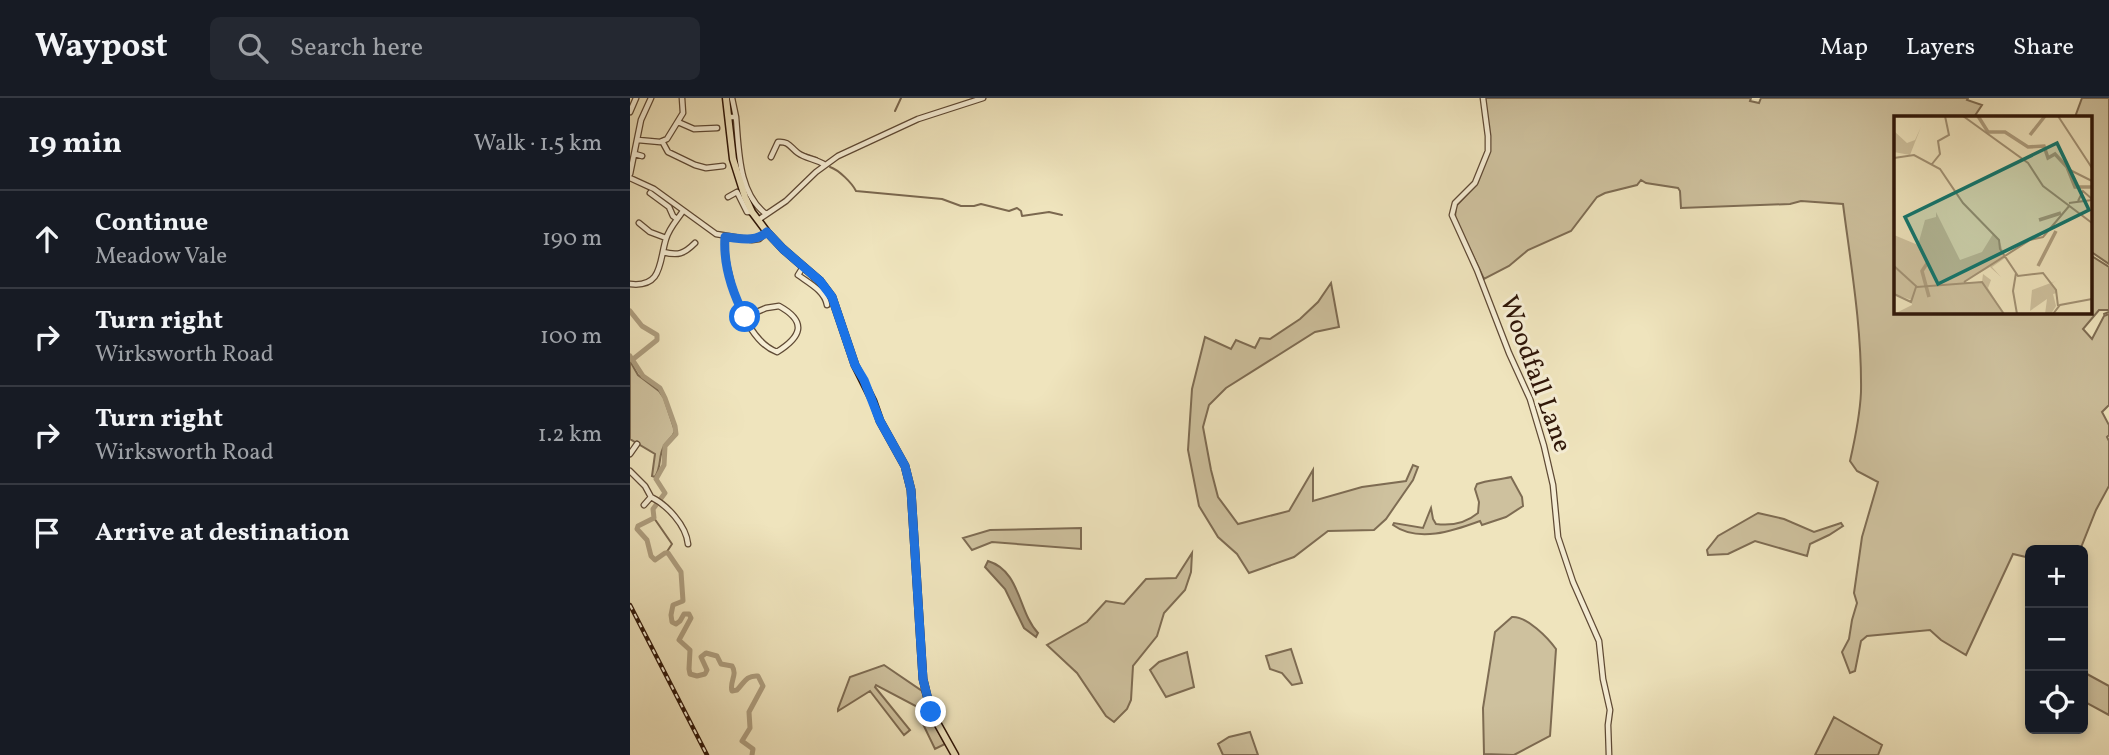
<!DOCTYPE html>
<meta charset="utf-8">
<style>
body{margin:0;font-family:Vollkorn,serif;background:#242831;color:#f1f3f6}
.controls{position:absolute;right:21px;bottom:21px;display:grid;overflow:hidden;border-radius:10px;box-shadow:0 4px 10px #0003}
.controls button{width:63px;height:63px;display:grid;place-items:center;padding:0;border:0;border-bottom:2px solid #363941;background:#171b24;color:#f1f3f6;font:35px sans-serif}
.stop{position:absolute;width:21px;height:21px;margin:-16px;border:5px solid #1a73e8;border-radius:50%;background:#fff}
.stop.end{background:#1a73e8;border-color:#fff;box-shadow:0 2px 7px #0008}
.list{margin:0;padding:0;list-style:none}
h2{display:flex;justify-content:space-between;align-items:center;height:91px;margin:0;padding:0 28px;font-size:30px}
h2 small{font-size:23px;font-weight:400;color:#9ea1a6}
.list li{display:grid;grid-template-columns:46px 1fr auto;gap:21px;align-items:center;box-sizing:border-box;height:98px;padding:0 28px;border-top:2px solid #363941}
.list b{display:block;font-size:26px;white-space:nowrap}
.list p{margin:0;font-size:23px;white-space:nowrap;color:#9ea1a6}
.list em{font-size:23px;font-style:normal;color:#9ea1a6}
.icon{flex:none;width:38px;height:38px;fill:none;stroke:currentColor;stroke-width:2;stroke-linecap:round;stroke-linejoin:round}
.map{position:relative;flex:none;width:1479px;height:657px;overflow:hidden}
header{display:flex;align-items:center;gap:42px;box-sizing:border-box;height:98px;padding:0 35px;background:#171b24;border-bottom:2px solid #363941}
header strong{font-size:33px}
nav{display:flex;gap:38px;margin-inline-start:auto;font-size:24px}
.search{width:490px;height:63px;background:#242831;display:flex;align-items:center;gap:18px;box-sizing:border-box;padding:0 24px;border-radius:10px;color:#9ea1a6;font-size:26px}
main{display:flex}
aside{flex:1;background:#171b24}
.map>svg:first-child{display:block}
.green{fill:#cec19e;stroke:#7e6c53;stroke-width:2}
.water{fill:#ae9e7f;stroke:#7b684f;stroke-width:2}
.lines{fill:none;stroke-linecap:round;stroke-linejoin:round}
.stream{stroke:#7b684f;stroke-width:2}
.river{stroke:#ae9e7f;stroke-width:5}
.minor-casing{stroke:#5f4a35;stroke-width:7}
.major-casing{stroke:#2f1608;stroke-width:9}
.minor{stroke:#f5edd4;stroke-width:4.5}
.major{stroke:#efe4bd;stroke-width:6}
.rail-casing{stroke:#2f1608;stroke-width:4.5}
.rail{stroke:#f5edd4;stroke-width:2;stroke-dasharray:5;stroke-linecap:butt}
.route{stroke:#1a73e8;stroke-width:9}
.labels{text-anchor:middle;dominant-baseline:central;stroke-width:6;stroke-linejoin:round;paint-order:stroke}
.street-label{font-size:26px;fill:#2f1608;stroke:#f5edd4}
.inset-river{fill:none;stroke:#ae9e7f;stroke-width:3.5}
.inset-road{fill:none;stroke:#a29275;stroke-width:2}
.view{fill:#0f766e;fill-opacity:0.15;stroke:#0f766e;stroke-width:3.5}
.inset-edge{fill:none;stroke:#2f1608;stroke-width:3.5}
</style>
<header>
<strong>Waypost</strong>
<div class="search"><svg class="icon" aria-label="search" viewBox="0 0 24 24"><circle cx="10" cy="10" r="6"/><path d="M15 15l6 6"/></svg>Search here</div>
<nav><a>Map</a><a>Layers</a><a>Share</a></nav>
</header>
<main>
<aside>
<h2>19 min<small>Walk · 1.5 km</small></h2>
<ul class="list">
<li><svg class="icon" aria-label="ahead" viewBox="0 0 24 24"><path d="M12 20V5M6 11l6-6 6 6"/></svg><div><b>Continue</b><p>Meadow Vale</p></div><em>190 m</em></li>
<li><svg class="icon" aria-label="right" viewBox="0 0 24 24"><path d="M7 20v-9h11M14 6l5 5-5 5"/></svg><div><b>Turn right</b><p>Wirksworth Road</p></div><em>100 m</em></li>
<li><svg class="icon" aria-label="right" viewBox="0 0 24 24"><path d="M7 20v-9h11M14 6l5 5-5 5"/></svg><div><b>Turn right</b><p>Wirksworth Road</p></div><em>1.2 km</em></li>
<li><svg class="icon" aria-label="arrive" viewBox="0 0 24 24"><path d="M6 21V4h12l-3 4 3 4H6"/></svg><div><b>Arrive at destination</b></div></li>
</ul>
</aside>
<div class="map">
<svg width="1479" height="657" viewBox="0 0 1479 657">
<rect width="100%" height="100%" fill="#efe4bd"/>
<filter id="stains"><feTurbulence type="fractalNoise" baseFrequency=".00286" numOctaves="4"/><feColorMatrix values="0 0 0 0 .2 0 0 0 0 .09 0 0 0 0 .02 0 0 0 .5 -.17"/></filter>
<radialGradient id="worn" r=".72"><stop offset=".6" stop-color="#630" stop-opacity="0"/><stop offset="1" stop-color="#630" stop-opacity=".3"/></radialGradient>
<path class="green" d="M855 0H1121L1120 3 1129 5 1131 0H1338L1337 2 1352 7 1344 19H1266V214H1460V157L1479 169V212H1469L1453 231 1462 241 1474 218 1479 216V307L1472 314 1479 327V337L1477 339 1479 343V388L1466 412 1450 452H1400V460L1383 456 1336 557 1311 542 1300 532 1237 538 1231 543 1225 573 1220 575 1212 554 1219 541 1222 522 1227 505 1224 495 1232 439 1248 384 1227 373 1220 363C1225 341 1230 317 1231 294 1232 231 1221 168 1213 106L1171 103 1160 106 1051 110 1050 93 1048 90 1016 85 1011 82 1007 87 975 95 967 99 941 133 898 152 879 168 854 181 825 120 826 108 847 86 859 54Z
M1452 0H1479V166L1460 153V19H1445Z
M701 185 709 229 685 234 596 290 579 307 573 329 581 372 588 399 608 426 659 413 683 372V403L732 389 776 383 783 367 788 369 783 382 756 421 744 432 698 433 664 459 619 475 607 456 588 439 569 408 558 352 562 291 575 239 601 251 606 242 625 250 630 240 640 241 670 221 688 204Z
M0 263 8 277 29 293 34 300 45 333C42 341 37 342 34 348 28 358 32 368 25 379L22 378 25 356 0 341Z
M881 379 892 399 893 408 876 419 852 427 850 423C823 433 788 445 763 427L764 425 793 430 801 410 803 421 806 426C821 428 836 425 848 415L849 404 845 391 847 386C857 382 869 382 881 379Z
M1128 415 1154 421 1184 434 1211 425 1213 428 1199 437 1180 446 1177 458 1125 443 1098 456 1078 457 1077 452 1088 438Z
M451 430V451L362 444 342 452 333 440 360 432Z
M562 455 561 474 555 492 534 515 527 538 503 568 501 602 497 611 484 624 476 618 447 575 417 547 457 524 476 503 494 506 516 481 546 480Z
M882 519C897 518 918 540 926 551L920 638 884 657 854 656 853 610 865 534Z
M661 551 672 585 662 587 652 575 640 571 636 558Z
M557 554 564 589 536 599 520 572 529 564Z
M254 567 292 593 299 616 315 646 305 651 291 622 299 615 246 587 245 589 280 632 274 637 240 593 208 613V611L220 579Z
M1457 576 1479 588V617L1453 603V579Z
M1204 619 1252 647 1248 657H1185Z
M620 634 628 657H593L588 646 599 639Z"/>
<path class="water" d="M358 463C391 473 388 514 408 535L406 539 394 530 375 491 355 469Z"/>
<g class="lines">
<path class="stream" d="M265 13 271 0
M172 55 187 60
M200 69C209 72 222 85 226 93L312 101 331 108H344L351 106 379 113 387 110 391 113 392 118 419 114 432 117
M1474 216 1479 214
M24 420 42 446 36 455"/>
<path class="river" d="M0 213 12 228 27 237V242L2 262
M0 258 13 278 30 290 35 300 45 328 46 336 35 348 34 367 26 381 35 395 23 411 24 420 8 428 7 431 17 442 21 458 25 462 35 455H38L51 474 53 503 43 507 41 517 42 524 46 526 50 523 54 516H59L61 520 49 542 60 552 59 571 60 576 67 578 75 576 77 572 71 559 76 555 87 558 91 566 102 568C108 577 99 584 102 593L107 592C114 585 116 577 128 578L133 588 119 614 120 630 112 643 123 651 122 657"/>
<defs>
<path id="minor" d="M102 0 106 19
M853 0 858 38V53L845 85 825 105 822 117 847 172 879 255 900 301 914 348 923 387 928 439 943 484 969 543 973 581 980 612 978 627 979 657
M0 14 6 0
M100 19H106C109 52 108 95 136 116
M48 24 64 31 87 30
M8 42 30 44 37 41 53 15 52 0
M32 43 38 54 65 67 76 70 93 68
M5 56 12 58
M141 59 148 44C159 43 160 49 168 55 176 61 187 61 195 67
M0 76 11 22 21 0
M0 80 24 91 86 136 122 142 129 141 137 134
M20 95 39 109 43 118 47 121
M98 99 107 94 117 114H122
M128 122 156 103 186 74 208 58 288 21 353 0
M9 125 20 134 36 140
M95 139C93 172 114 242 147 254 171 239 178 224 149 208L136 210 115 219
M33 154C48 158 54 156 65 145
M173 169 168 177C179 185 195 193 197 207
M0 186C33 190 29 163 36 141 39 130 47 122 53 113
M0 356 7 346
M0 373 15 388 21 399 14 407
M21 399C37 407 56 427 58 446"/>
<path id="major" d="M96 0 103 61 115 99 122 114 137 134 153 151 190 183 202 199 225 267 243 303 250 323 275 368 281 392 293 581 301 614 325 657"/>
</defs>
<use href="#minor" class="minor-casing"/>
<use href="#major" class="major-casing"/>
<use href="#minor" class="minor"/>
<use href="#major" class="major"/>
<defs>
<path id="rail" d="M0 507 77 657"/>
</defs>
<use href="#rail" class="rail-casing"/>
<use href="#rail" class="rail"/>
</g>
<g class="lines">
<path class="route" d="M115 219C102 194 93 168 95 139 110 140 124 145 137 134L153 151 190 183 202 199 225 267 234 282 250 323 275 368 281 392 293 581 301 614"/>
</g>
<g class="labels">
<g class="street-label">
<text transform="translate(905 276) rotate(70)">Woodfall Lane</text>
</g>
</g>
<g transform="translate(1264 18)">
<rect width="198" height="198" fill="#efe4bd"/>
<path d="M27 11 16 39 0 36V15L13 27 21 24ZM42 96 66 144 88 136 99 118 105 123 111 142 98 151 107 161 96 151 70 166H88L89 158 97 164 94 172 110 198H0L18 189V184L0 178V119L24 129 31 104 42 101ZM162 165 158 167 163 177 159 178 162 190 157 198H151L153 183 136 195 138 174Z" fill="#cec19e"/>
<path class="inset-river" d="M84 0 94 16H111L134 31 150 30 154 42 161 38 173 51 181 71H198M136 19 151 0M145 104 167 97M34 146 28 155 35 181M144 150 162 115"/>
<path class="inset-road" d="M69 0 134 47 149 70 198 107M164 0 198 52M0 42 20 39 46 53 69 87 105 124 106 133 124 160 149 157 162 174 164 190M38 48 46 38 44 25 55 19 51 0M174 53 198 65M184 85 189 75 198 83M175 87 198 84M0 150 23 171 88 166 110 198M122 157 119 175 123 198M70 166 136 124 149 121 176 89M0 178 17 186 22 171M159 198 166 189 198 183"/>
<path class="view" d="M163 27 195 94 44 168 11 101Z"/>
<rect width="198" height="198" class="inset-edge"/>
</g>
<rect width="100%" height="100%" filter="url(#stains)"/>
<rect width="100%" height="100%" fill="url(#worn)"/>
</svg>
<div class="controls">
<button>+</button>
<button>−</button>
<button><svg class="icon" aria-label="locate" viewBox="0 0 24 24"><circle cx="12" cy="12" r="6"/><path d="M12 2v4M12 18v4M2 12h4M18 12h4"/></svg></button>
</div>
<div class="stop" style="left:115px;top:219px"></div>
<div class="stop end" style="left:301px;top:614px"></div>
</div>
</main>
